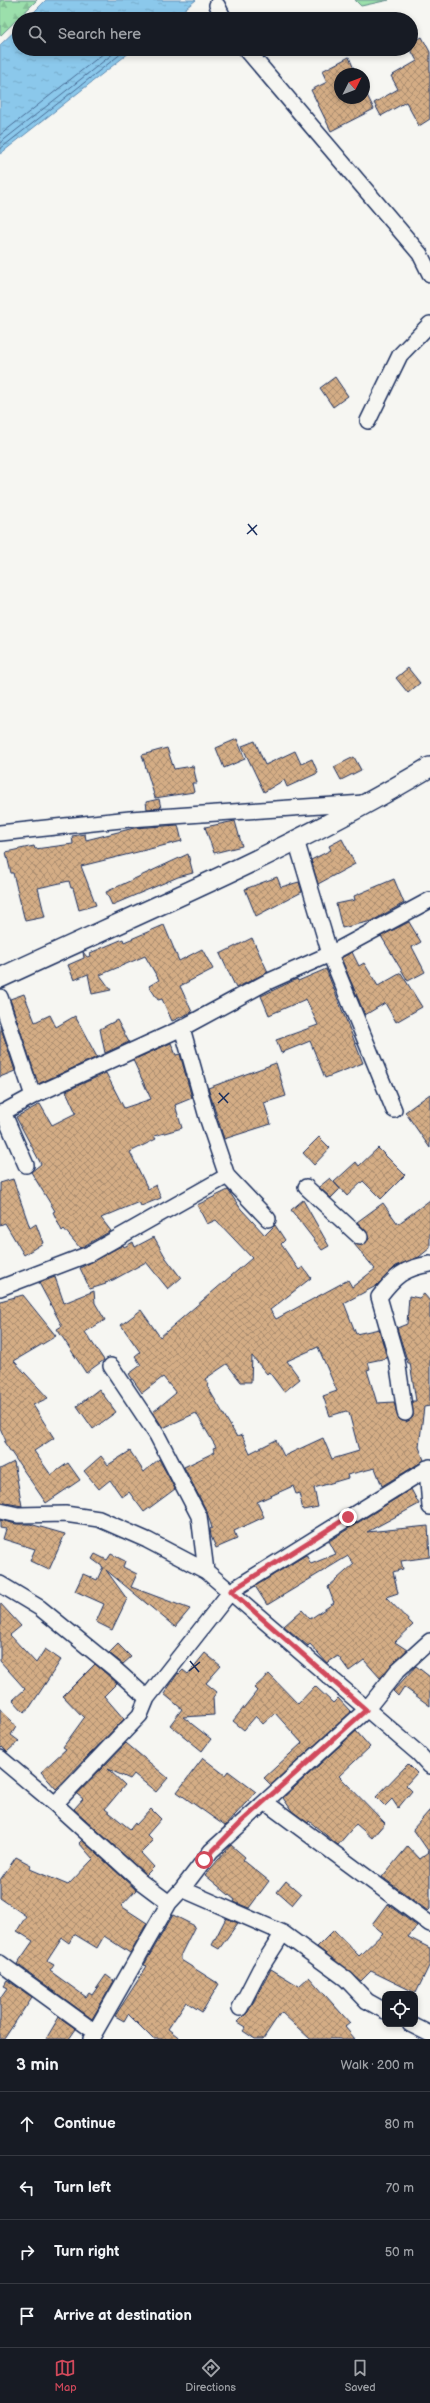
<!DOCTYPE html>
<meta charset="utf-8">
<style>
body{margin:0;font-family:"Balsamiq Sans",sans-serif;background:#242831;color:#f1f3f6}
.controls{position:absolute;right:12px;bottom:12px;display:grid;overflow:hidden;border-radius:8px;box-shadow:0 2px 6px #0003}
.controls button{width:36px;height:36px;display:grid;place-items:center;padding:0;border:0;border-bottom:1px solid #363941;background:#171b24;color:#f1f3f6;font:20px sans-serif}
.compass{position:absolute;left:334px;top:68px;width:36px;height:36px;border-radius:50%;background:#171b24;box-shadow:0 2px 6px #0003;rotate:48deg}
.stop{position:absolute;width:12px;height:12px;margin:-9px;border:3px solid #d1495b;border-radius:50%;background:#fff}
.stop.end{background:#d1495b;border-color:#fff;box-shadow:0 1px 4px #0008}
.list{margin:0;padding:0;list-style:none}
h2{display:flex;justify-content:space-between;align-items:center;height:52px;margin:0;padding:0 16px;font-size:17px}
h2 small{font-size:13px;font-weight:400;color:#9ea1a6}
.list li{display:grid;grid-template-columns:26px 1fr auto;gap:12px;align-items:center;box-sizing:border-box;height:64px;padding:0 16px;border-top:1px solid #363941}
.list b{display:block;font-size:15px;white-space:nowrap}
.list em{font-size:13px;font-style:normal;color:#9ea1a6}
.icon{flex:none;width:22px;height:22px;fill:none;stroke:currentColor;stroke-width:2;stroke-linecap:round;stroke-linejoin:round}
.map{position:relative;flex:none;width:430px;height:2039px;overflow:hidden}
.search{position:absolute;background:#171b24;box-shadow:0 2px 6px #0003;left:12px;right:12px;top:12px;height:44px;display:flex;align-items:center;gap:10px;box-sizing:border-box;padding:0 14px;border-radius:22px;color:#9ea1a6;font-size:15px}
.sheet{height:308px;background:#171b24}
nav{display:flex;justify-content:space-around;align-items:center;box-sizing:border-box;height:56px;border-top:1px solid #363941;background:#171b24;font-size:11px;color:#9ea1a6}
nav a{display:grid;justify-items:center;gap:2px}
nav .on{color:#d1495b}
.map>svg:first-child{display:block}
.forest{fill:url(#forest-firs);stroke:#5b8784}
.water{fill:url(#water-ripples);stroke:#5e8bb3}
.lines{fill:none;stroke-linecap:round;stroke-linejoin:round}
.shore{stroke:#486c96;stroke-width:1}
.building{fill:url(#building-cross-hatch);stroke:#1b2f5e;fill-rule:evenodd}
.minor-casing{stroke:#1b2f5e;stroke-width:18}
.tertiary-casing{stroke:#1b2f5e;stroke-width:22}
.minor{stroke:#f6f6f2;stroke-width:15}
.tertiary{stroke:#f6f6f2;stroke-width:19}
.route{stroke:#d1495b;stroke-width:5}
.ticks{fill:none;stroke:#1b2f5e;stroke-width:1.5}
</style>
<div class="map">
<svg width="430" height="2039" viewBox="0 0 430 2039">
<defs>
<pattern id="forest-firs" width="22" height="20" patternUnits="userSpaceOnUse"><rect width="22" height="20" fill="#9bdfab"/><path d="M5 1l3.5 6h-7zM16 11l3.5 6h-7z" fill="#85c096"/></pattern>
<pattern id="water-ripples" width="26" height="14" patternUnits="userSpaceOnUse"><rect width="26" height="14" fill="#8bc8eb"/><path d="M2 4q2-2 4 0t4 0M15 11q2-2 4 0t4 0" fill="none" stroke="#77accc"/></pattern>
<pattern id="building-cross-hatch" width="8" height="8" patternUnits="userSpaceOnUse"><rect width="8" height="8" fill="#d4ad85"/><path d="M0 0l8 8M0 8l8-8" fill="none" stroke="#ab8d70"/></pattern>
</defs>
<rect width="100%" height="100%" fill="#f6f6f2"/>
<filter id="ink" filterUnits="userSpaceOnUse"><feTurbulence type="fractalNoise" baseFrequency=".025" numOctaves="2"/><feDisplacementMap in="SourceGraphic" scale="8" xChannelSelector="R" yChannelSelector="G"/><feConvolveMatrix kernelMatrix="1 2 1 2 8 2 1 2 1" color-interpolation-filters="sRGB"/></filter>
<g filter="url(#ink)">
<path class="forest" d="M0 0H37L0 36Z
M355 0H389L361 6Z"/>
<path class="water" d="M46 0H196L172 19H27Z
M19 27V49H134L0 154V45Z"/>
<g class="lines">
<path class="shore" d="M0 135 109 49
M0 143 119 49
M0 149 127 49"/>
</g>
<path class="building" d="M422 37 430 52V119L419 126 406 102 381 116 374 103 398 89 391 76 417 61 411 50V43Z
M349 57 356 74H340V98H364V89L374 109 331 131 311 90 327 82 322 71Z
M335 377 348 396 333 407 320 388Z
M408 668 420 683 408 693 396 678Z
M237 739 245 759 224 768 216 748Z
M255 741 265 765 295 751 301 764 312 759 318 773 287 787 284 780 264 792 242 746Z
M167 748 174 769 193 766 197 783H192L194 792 155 798 142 755Z
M354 757 361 770 341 780 334 767Z
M159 799 161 808 147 809 146 802Z
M235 821 242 846 214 853 205 827Z
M178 825 182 841 81 866 96 905 79 910 73 888H71L69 881 38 888 45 917 25 921 13 873H11L6 852 34 846 35 849 73 844 72 836 85 834 86 840 134 828Z
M342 839 355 864 318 884 311 860 331 850 329 846Z
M188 854 193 873 178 877 112 905 106 892Z
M277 877 281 887 299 882 302 892 256 916 245 889Z
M394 879 404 903 372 921 342 928 336 904 355 900 354 896Z
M409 922 421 942 412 947 425 972 408 981 381 936Z
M164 925 179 961 202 949 213 969 180 986 192 1012 172 1021 162 999 158 1000 149 986 159 980 145 956 100 975 111 990 92 994 88 974 74 980 68 965 84 958 83 952 87 957 91 956 90 953 123 939 124 942Z
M252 938 268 972 236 988 220 954Z
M352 952 359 966 364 963 378 986 401 973 422 1007 396 1022 385 1003 365 1015 341 958Z
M326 969 363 1063 325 1078 310 1041 281 1053 276 1040 318 1025 306 999 269 1015 261 996 297 979 298 981Z
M24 994 35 1022 50 1015 56 1027 75 1016 97 1057 38 1084 10 999Z
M117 1020 129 1042 105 1053 100 1029Z
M0 1025 15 1071 0 1077Z
M171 1043 176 1055 180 1054 192 1098 175 1105 182 1128 154 1136 156 1139 130 1152 148 1189 156 1185 161 1198 141 1206 139 1202 101 1218 111 1231 80 1248 64 1229 62 1231 53 1212 55 1211 31 1172 41 1164 16 1117 40 1104 52 1125 76 1113 66 1091 106 1073 124 1108 151 1099 133 1060Z
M276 1063 286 1096 264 1103 271 1124 224 1139 208 1088Z
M430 1094V1148L405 1112Z
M319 1137 330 1148 314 1165 303 1153Z
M378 1148 405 1175 381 1199 363 1181 347 1196 334 1182 356 1162 359 1166Z
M330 1178 340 1189 331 1198 319 1187Z
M13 1179 30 1228 36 1224 43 1243 24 1255 5 1223 0 1225V1183Z
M228 1190 241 1209 265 1235 275 1225 285 1240 281 1244 299 1270 303 1267 311 1278 270 1310 276 1319 348 1280 352 1287 375 1269 354 1244 363 1245 369 1239 366 1231 357 1222 383 1203 398 1224 430 1200V1248L419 1257 396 1266 376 1286 344 1303 356 1334 379 1329 387 1358 368 1362 370 1369 367 1370 377 1403 394 1402 398 1418 406 1422 413 1417 412 1401H416L410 1363H408L397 1328 407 1324 409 1296 419 1298 424 1294 430 1301V1406L424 1407 419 1447 424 1460 420 1463 382 1486 375 1468 347 1475 348 1478 314 1488 318 1507 303 1510 299 1493 296 1494 293 1486 257 1502 264 1517 234 1531 237 1539 216 1548 211 1536 210 1529 212 1528 207 1512 184 1467 215 1452 213 1448 216 1447 196 1413 163 1428 153 1412 176 1393 163 1377 142 1393 129 1374 141 1365 135 1356 140 1352 121 1325 141 1310 160 1337 252 1258 216 1220 207 1224 197 1205ZM318 1347 337 1391 323 1396 330 1416 346 1411 349 1413 359 1451 332 1459 323 1438 284 1456 276 1440 250 1453 242 1435 237 1437 207 1386 209 1385 205 1379 227 1364 241 1382H251L252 1356 267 1374 269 1372 284 1392 300 1379 287 1361Z
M303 1200 329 1246 322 1250 291 1210Z
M154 1237 166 1258 181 1278 168 1289 146 1262 113 1280 105 1282 106 1284 90 1289 80 1268 123 1245 124 1247 133 1242 135 1247Z
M55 1277 64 1303 94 1291 95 1303 105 1320 85 1332 104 1360 86 1373 57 1329 62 1326 39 1283Z
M23 1295 56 1336 14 1361 48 1398 33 1405 54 1438 34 1451 51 1475 68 1463 80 1480 46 1503 4 1442 6 1441 0 1428V1301Z
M99 1389 116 1412 93 1429 77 1406Z
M130 1451 144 1472 159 1459 175 1489 144 1512 129 1492 122 1497 110 1480 99 1489 84 1471 101 1456 108 1465Z
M14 1462 22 1506 0 1502V1469Z
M411 1489 419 1504 367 1532 428 1526 430 1557 401 1561 403 1569 393 1572 398 1593 386 1597 413 1625 395 1642 407 1650 380 1678 364 1660 349 1671 338 1656 327 1663 310 1644 308 1646 284 1626 302 1610 310 1619 334 1603 328 1587 354 1564 348 1556 267 1605 255 1586 306 1555 311 1564 336 1554 329 1541Z
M0 1520 16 1524H30L65 1534 49 1570 30 1561 35 1549 3 1539 6 1529 0 1528Z
M95 1554 107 1560 111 1554 125 1561 123 1567 137 1574 131 1587 190 1609 175 1627 106 1570 127 1599 112 1630 96 1622 104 1604 75 1591 83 1574 97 1580 103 1567 92 1559Z
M0 1603 21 1626 10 1635 36 1663 45 1649 61 1660 30 1707 24 1712 13 1700 25 1689 0 1661Z
M118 1644 131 1657 123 1664 109 1653Z
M205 1653 221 1666 206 1683 217 1692 213 1697 214 1715 183 1717 211 1739 202 1751 170 1725 182 1709 164 1694 178 1673 179 1674 183 1670 188 1674Z
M95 1664 117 1683 104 1696 124 1719 56 1789 41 1772 66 1749 63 1747 84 1718 63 1696Z
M416 1666 430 1677V1706L404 1687 398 1696 393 1691Z
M269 1674 298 1704 315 1686 333 1703 338 1698 351 1712 271 1785 264 1778 302 1743 275 1713 263 1724 256 1716 244 1730 233 1721 257 1691 254 1688Z
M0 1708 16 1727 11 1735 19 1741 7 1752 2 1747 0 1749Z
M356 1731 370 1747 339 1776 385 1823 372 1838 356 1824 338 1845 309 1821 308 1823 292 1811 283 1798Z
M126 1743 168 1778 156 1792 134 1774 130 1779 108 1769 125 1785 105 1809 130 1829 135 1823 136 1825 151 1809 161 1819 147 1835 153 1841 141 1853 154 1867 146 1875 74 1809 83 1799 77 1794Z
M203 1758 225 1775 228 1771 256 1792 225 1826 177 1792Z
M408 1764 417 1773 406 1785 412 1791 398 1808 392 1799 385 1806 376 1797Z
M430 1810V1909L428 1911 382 1877 408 1846 420 1859 429 1852 413 1829Z
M82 1840 136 1890 121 1906 147 1923 130 1953 104 1936 97 1948 74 1934 69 1943 62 1938 47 1961 54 1965 50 1971 86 1997 89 1993 92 1995 106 1975 114 1981 92 2019 17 1964 33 1941 17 1931 26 1916 0 1898V1880L16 1857 31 1865 30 1869 68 1885 93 1859 79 1843Z
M231 1845 245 1857 243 1860 269 1881 249 1908 234 1902 235 1900 205 1875Z
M286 1881 301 1894 292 1905 277 1892Z
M387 1904 417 1926 408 1937 430 1948V1964L416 1993 371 1971 361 1981 317 1947 334 1930 359 1956 383 1933 372 1924Z
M173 1915 195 1926 181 1954V1960L219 1984 202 2012 186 2002 168 2029 181 2039H153L128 2014 124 2021 115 2016 147 1966 144 1965Z
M226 1918 238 1923 219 1949 212 1945Z
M271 1969 299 1986 309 1977 350 2023 345 2027 355 2039H310L281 2012 263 2039H255L243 2031 246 2027 238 2022 248 2012Z
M7 1980 32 1997 4 2039H0V1998L7 1988 3 1986Z
M59 2017 76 2029 69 2039H46Z"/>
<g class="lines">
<defs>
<path id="minor" d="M217 5 224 19
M246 49 420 254 430 274
M368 421 400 355 430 324
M0 833 130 819 364 803
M296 840 330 954 394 1110
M0 997 33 1096
M182 1028 207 1117 227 1176 268 1219
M3 1112 26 1165
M0 1114 33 1096 182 1028 265 983 330 954 430 900
M306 1187 360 1237
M0 1288 89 1254 227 1176
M111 1366 157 1435 199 1516 206 1571
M405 1413 397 1360 379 1297C395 1276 404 1268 430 1264
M427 1468 430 1507
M0 1511 18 1515 65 1514 99 1519 147 1540 206 1571 418 1753 430 1766
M0 1584 40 1608 116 1670 147 1698
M0 1758 55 1804 141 1882 169 1903
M265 1802 430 1924
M55 1804 140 1715 147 1698 231 1591 430 1467
M182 1889 283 1933 346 1979 367 2001 385 2011
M0 1963 95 2032
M240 2008 260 1969 283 1933
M410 2024 430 2034
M91 2039 169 1903 182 1889 211 1851 366 1710 398 1670 430 1641"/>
<path id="tertiary" d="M0 978C144 911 294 849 430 767"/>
</defs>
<use href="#minor" class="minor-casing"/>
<use href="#tertiary" class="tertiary-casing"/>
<use href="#minor" class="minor"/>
<use href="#tertiary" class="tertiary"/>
</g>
</g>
<g class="lines" filter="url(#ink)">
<path class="route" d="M204 1860 240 1823 366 1710 231 1591 348 1517"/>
</g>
<path class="ticks" d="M248 524 257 535M247 534 257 525M219 1093 228 1103M218 1103 229 1093M190 1661 199 1672M189 1671 200 1662"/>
</svg>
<div class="controls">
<button><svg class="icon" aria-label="locate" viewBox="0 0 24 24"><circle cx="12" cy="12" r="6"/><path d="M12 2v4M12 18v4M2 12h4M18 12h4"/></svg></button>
</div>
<svg class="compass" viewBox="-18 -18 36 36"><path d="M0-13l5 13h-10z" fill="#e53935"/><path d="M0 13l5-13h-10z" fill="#9ea1a6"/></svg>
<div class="stop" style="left:204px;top:1860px"></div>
<div class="stop end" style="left:348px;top:1517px"></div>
<div class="search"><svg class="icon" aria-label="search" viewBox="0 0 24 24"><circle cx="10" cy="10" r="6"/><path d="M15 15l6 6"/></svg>Search here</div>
</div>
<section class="sheet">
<h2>3 min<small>Walk · 200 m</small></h2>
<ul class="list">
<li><svg class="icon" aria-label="ahead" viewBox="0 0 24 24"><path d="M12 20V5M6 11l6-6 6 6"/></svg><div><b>Continue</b></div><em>80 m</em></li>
<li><svg class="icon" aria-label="left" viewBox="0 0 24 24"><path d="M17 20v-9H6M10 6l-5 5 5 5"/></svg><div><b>Turn left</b></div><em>70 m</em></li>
<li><svg class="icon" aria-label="right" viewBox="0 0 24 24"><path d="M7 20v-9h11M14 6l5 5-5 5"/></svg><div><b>Turn right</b></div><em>50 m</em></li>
<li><svg class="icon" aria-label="arrive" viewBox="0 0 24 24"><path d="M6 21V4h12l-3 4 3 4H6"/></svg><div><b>Arrive at destination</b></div></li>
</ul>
</section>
<nav>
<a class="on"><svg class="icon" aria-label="map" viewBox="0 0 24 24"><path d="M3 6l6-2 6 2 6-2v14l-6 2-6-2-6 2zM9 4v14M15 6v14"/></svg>Map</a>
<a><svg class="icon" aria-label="directions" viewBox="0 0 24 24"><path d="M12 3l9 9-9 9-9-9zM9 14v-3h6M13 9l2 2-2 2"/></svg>Directions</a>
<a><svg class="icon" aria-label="saved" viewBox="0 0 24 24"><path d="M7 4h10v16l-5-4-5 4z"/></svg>Saved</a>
</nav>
